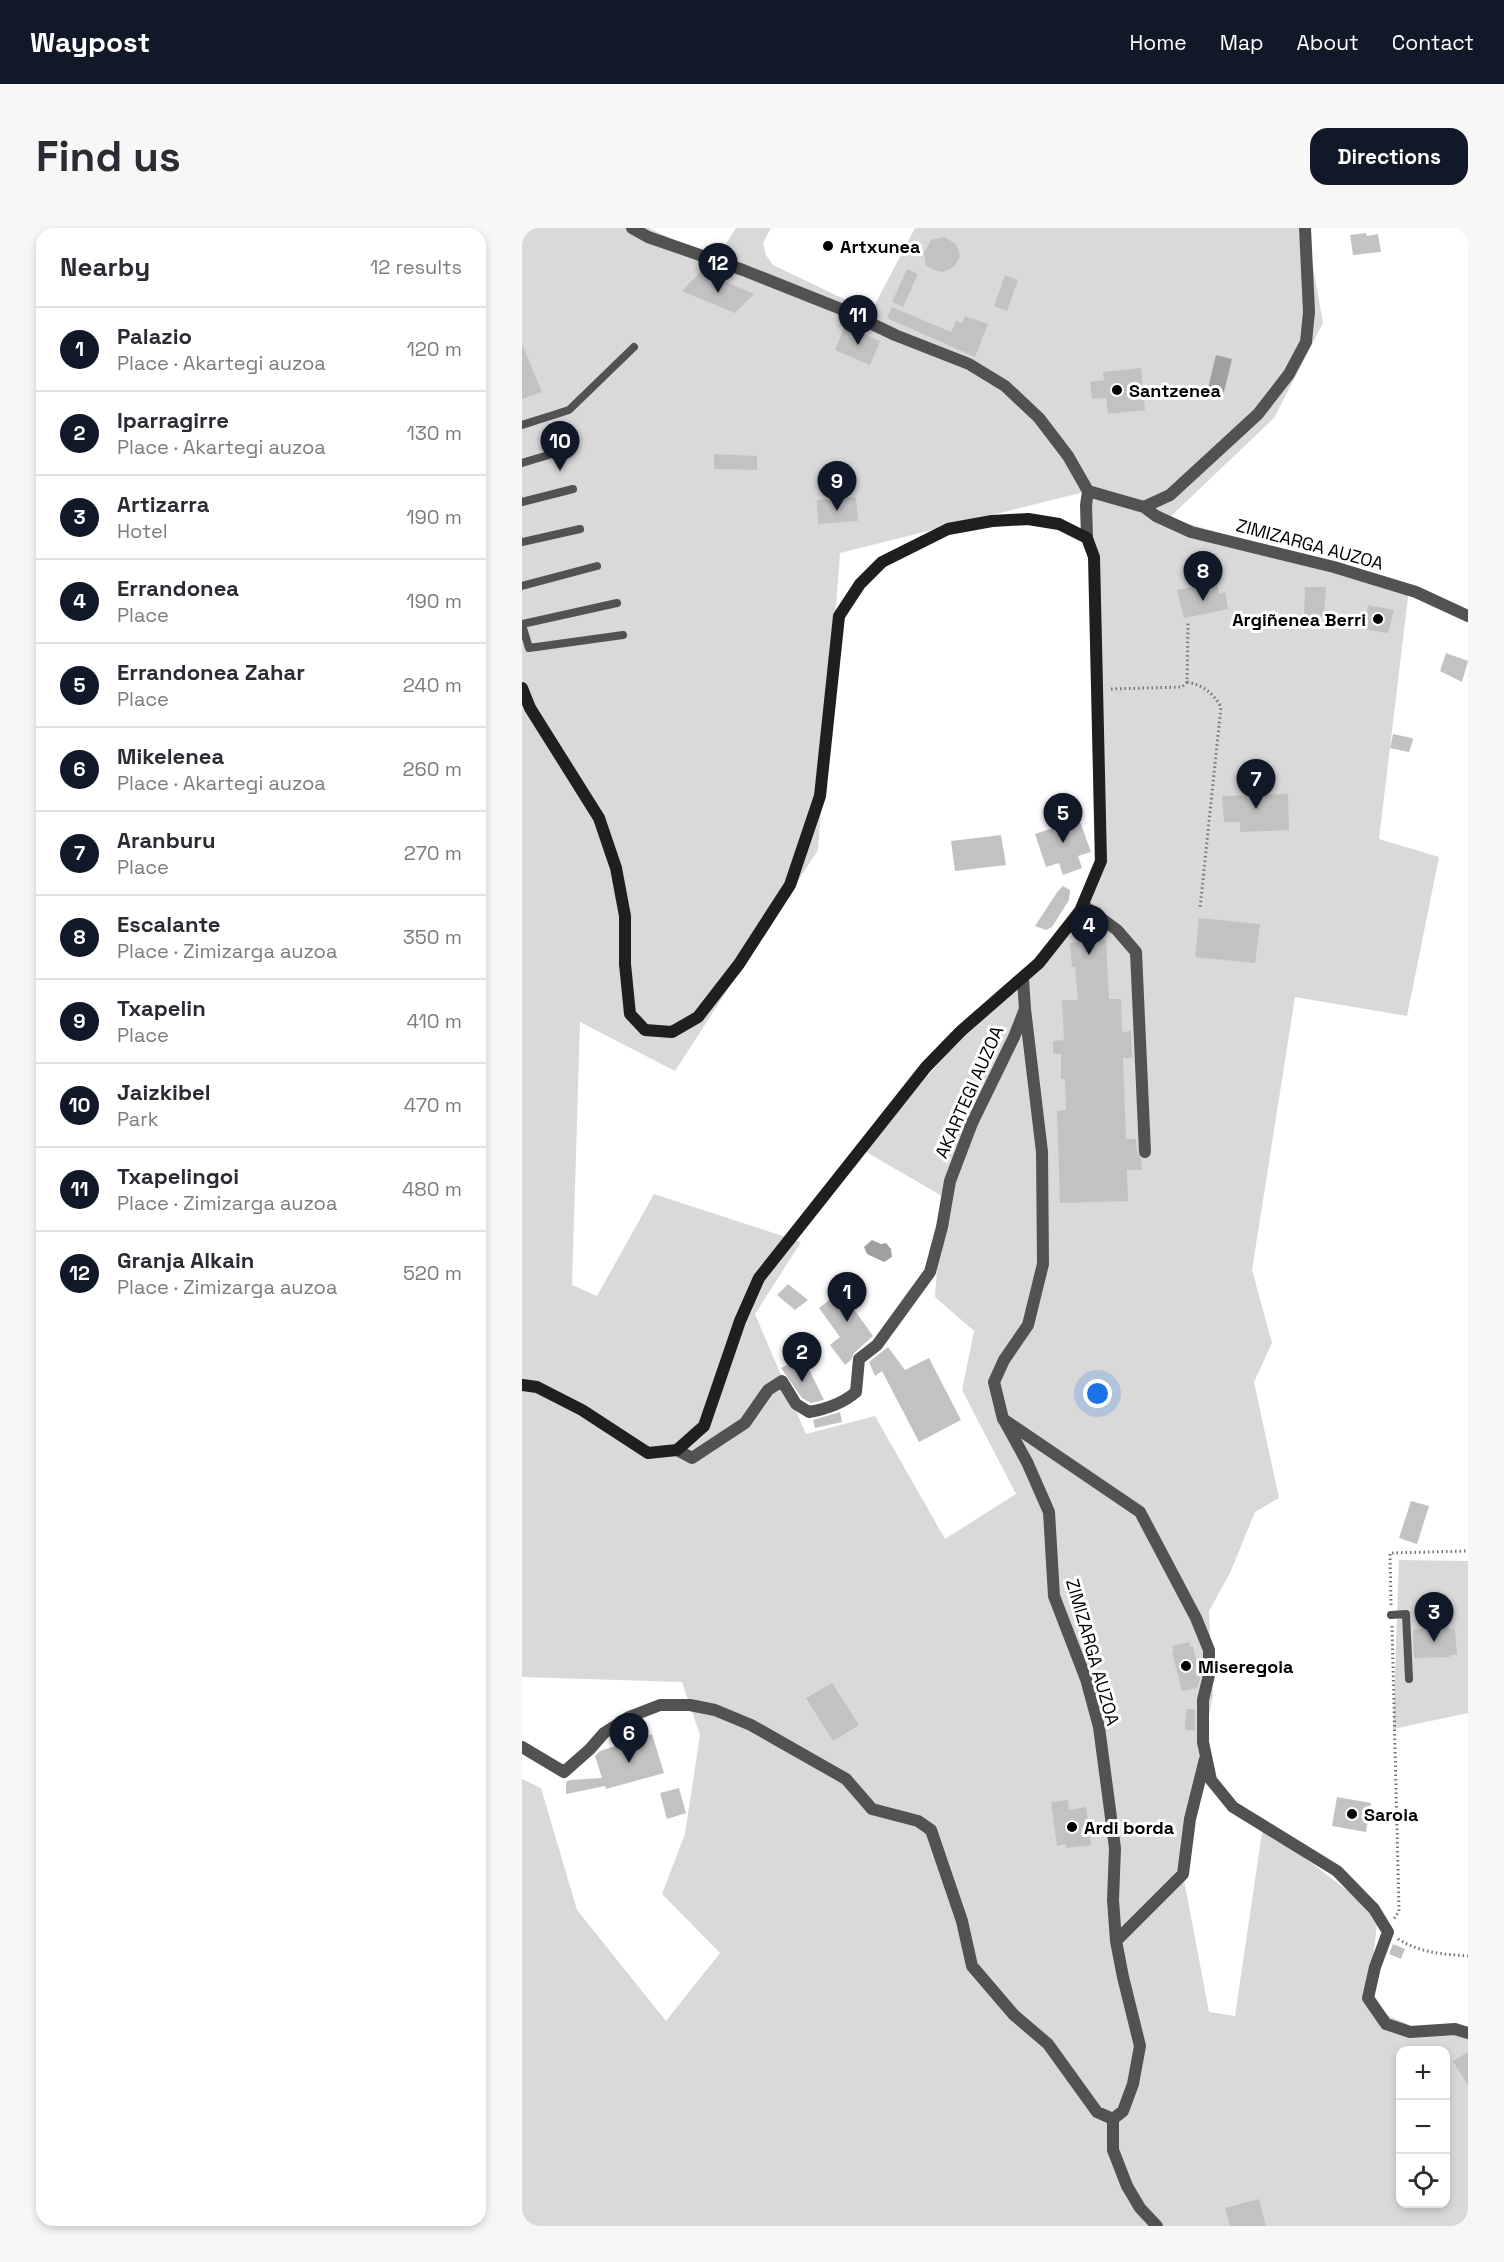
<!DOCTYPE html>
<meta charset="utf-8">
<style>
body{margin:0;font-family:"Space Grotesk",sans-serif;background:#f7f7f7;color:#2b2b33}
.controls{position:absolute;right:18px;bottom:18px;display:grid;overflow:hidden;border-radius:12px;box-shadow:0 3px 9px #0003}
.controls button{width:54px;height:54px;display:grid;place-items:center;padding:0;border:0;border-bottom:2px solid #e1e1e2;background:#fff;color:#2b2b33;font:30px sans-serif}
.you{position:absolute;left:576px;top:1166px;width:21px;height:21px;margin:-15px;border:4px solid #fff;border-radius:50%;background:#1a73e8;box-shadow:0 0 0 9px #1a73e833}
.badge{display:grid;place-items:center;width:39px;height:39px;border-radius:50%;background:#111827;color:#fff;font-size:20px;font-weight:700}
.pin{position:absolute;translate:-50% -50px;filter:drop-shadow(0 2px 3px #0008)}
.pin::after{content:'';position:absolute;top:32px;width:21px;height:18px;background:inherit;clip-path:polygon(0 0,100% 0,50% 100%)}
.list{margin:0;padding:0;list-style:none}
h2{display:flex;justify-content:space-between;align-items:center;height:78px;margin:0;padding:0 24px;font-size:26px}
h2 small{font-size:20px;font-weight:400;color:#7c7c81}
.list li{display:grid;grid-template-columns:39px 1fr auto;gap:18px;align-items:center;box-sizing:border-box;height:84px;padding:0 24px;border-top:2px solid #e1e1e2}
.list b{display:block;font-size:22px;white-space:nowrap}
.list p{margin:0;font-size:20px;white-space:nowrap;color:#7c7c81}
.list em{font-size:20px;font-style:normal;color:#7c7c81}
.icon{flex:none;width:33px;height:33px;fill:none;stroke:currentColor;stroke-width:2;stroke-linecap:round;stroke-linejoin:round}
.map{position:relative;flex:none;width:946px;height:1998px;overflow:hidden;border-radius:18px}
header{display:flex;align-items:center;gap:36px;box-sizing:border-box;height:84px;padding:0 30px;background:#111827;color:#fff}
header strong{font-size:28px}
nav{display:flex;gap:33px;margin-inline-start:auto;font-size:21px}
.intro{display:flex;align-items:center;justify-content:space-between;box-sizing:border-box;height:144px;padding:0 36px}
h1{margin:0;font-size:42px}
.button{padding:15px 27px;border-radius:18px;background:#111827;color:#fff;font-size:21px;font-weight:700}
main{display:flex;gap:36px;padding:0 36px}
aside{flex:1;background:#fff;border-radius:18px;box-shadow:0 3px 9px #0003}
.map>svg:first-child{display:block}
.green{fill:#d9d9d9;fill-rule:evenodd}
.water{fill:#a0a0a0}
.building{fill:#c2c2c2}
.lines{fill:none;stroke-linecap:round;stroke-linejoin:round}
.path{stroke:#747474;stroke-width:3;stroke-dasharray:1.5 3;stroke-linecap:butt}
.lane{stroke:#525252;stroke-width:8}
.street{stroke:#525252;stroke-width:12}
.secondary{stroke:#1f1f1f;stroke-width:12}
.poi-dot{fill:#000;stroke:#fff;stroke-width:2}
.labels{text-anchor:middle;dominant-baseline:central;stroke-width:6;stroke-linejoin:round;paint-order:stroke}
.poi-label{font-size:18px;font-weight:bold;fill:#000;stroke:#fff;text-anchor:start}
.street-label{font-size:18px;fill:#000;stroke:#fff}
</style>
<header>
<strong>Waypost</strong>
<nav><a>Home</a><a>Map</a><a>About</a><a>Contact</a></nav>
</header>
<div class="intro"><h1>Find us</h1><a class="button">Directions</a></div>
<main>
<aside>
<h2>Nearby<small>12 results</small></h2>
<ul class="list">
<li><span class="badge">1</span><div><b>Palazio</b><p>Place · Akartegi auzoa</p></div><em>120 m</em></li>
<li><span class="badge">2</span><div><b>Iparragirre</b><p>Place · Akartegi auzoa</p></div><em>130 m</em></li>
<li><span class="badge">3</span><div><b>Artizarra</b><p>Hotel</p></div><em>190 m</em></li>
<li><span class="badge">4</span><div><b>Errandonea</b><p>Place</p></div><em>190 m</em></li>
<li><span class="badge">5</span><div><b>Errandonea Zahar</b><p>Place</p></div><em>240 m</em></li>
<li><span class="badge">6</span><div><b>Mikelenea</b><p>Place · Akartegi auzoa</p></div><em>260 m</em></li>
<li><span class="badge">7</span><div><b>Aranburu</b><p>Place</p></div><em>270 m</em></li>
<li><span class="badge">8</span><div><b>Escalante</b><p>Place · Zimizarga auzoa</p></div><em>350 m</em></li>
<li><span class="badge">9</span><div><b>Txapelin</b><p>Place</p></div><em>410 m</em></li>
<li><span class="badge">10</span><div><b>Jaizkibel</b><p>Park</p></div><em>470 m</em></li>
<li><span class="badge">11</span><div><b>Txapelingoi</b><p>Place · Zimizarga auzoa</p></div><em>480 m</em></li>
<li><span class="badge">12</span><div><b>Granja Alkain</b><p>Place · Zimizarga auzoa</p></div><em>520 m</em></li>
</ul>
</aside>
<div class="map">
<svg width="946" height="1998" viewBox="0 0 946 1998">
<rect width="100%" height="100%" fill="#fff"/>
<path class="green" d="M0 0H127L193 32 214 0H249L241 15 244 27 251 37 349 84 393 0H784L801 95 752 190 647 290 887 361 857 611 917 629 885 788 773 769 730 1042 750 1115 732 1154 757 1270 733 1284 708 1345 687 1383 691 1467 659 1636 687 1784 713 1788 741 1598 856 1686 846 1778 889 1798H946V1998H0V1551L19 1560 55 1682 144 1793 198 1725 140 1666 163 1606 178 1507 160 1454 0 1449ZM566 263 573 663 339 921 420 968 413 1069 452 1103 440 1162 494 1266 423 1311 353 1188 284 1206 233 1086 279 1014 132 966 75 1068 50 1057 58 794 153 843 296 622 318 325ZM878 1822H924V1976H878Z
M877 1332 946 1333V1485L871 1501Z"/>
<path class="water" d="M694 127 710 131 702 164 686 160Z
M350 1012 359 1016 364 1015 369 1021 370 1029 362 1034 345 1026 342 1019Z"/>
<path class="building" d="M844 5 845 8 856 6 859 24 831 27 828 7Z
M422 9 434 16 438 28 432 39 421 44 415 43 404 38 402 25 409 12Z
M385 41 396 46 381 79 370 74Z
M179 43 232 66 213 85 160 63Z
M483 47 496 52 485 83 472 78Z
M370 79 429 104 434 93 440 95 443 88 466 96 453 129 365 90Z
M323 97 358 113 348 137 313 122Z
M0 116 20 164 0 171Z
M619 140 623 182 586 186 584 170 570 171 568 154 582 152 581 144Z
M192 226 235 228V242L192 241Z
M334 269 336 293 296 296 295 272Z
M694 349 697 366 703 364 706 381 662 390 655 362 670 359V355Z
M783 359H804L802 390H782Z
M846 377 872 382 866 405 841 401Z
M924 425 946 433 940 454 918 443Z
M871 506 890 510 891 512 887 524 868 520Z
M766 566 767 602 718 604V594H702L700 568Z
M557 591 569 624 556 628 560 640 541 647 537 635 524 639 513 606Z
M479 607 484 637 433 643 429 613Z
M541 658 548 662 547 672 530 699 524 702 513 698 536 663Z
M677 690 738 696 733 735 673 729Z
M584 712 587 771H599L600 804 609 803 610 830H601L604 911H614L615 924 619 931 620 942H605L606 973 538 975 535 883 544 882 543 851H539V826H531V813L542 812 540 772H556L553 739H550L548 715Z
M266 1056 286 1072 273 1082 255 1067Z
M319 1063 351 1108 332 1125 329 1132 323 1137 308 1117 318 1109 297 1080Z
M366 1119 383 1142 407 1130 439 1192 397 1214 360 1143 353 1148 347 1134Z
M281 1129 302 1172 289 1175 280 1170 259 1140Z
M318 1184 320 1194 293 1200 291 1192Z
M889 1273 907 1278 895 1316 877 1310Z
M927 1399V1401H933L935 1427H928V1429L892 1430 891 1401Z
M667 1414 668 1419 671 1418 678 1451 675 1460 660 1463 650 1424 652 1423 650 1418Z
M310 1455 337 1497 311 1513 284 1470Z
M664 1481H673V1502H663Z
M130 1506 142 1545 84 1561 83 1558 44 1566V1554L48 1552 80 1550 73 1528 78 1523Z
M157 1560 164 1585 145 1591 138 1565Z
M815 1569 849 1575 844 1604 810 1598Z
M546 1572 547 1582 564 1579 569 1617 544 1620V1616L535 1618 529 1574Z
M871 1716 883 1721 879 1731 867 1726Z
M946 1824V1858L931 1833Z
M737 1971 744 1998H708L703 1980Z"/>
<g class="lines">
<path class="path" d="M665 454C681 457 691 465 699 479L678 680
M589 461 660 459 665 454 666 395
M869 1377 868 1325 946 1323
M870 1398 877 1683 872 1691
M876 1711C898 1725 921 1726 946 1728"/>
<path class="lane" d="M0 197 47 182 112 119
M0 235 50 220
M0 274 51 261
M0 314 58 301
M0 358 75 338
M0 396 95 375
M0 397 7 420 101 407
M869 1387 884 1386 887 1451"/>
<path class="street" d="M110 0 126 9 221 42 319 81 373 107 447 136 483 158 517 190 546 228 566 263
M622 279 648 267 736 186 767 146 784 114 787 84 783 0
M565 310 564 277 566 263 622 279 634 288 669 304 812 339 894 364 946 388
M561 677 595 702 614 724 623 924
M503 781 520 924 521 1036 506 1097 482 1132 472 1154 481 1191 618 1284 674 1390 687 1422V1447L681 1472V1514L689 1552 711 1579 815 1643 852 1681 866 1704 853 1739 846 1770 864 1796 888 1804 933 1801 946 1805
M482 1192 505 1234 527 1284 532 1368 564 1451 577 1499 593 1620 591 1672 594 1713 601 1749 618 1818 611 1856 601 1883 591 1891
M155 1222 170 1230 223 1195 246 1162 260 1153 274 1176 287 1184C305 1181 320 1176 334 1164L337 1131 355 1117 408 1044 420 999 428 953 450 895 492 809 503 781 501 751
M0 1519 42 1544 68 1521 82 1505 107 1489 138 1477H168L193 1482 229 1497 324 1551 350 1581 396 1593 409 1602 440 1693 450 1738 492 1787 526 1816 575 1884 591 1891
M594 1713 661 1646 668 1591 683 1531
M591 1891V1922L605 1958 618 1980 635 1998"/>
<path class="secondary" d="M0 460 8 480 77 590 94 640 103 688V736L108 786 123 802 150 804 176 789 217 736 268 657 298 568 317 388 338 356 360 334 426 301 470 293 506 291 537 296 565 310 572 329 579 633 558 683 517 735 439 803 404 839 237 1050 218 1093 182 1198 155 1222 126 1225 60 1182 15 1159 0 1157"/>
</g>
<g class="poi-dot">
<circle cx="306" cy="18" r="6"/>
<circle cx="595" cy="162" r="6"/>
<circle cx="856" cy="391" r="6"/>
<circle cx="664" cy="1438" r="6"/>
<circle cx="830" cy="1586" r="6"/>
<circle cx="550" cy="1599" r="6"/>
</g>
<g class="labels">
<g class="poi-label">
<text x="318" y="18">Artxunea</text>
<text x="607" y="162">Santzenea</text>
<text x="844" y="391" text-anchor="end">Argiñenea Berri</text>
<text x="676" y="1438">Miseregoia</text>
<text x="842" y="1586">Saroia</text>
<text x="562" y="1599">Ardi borda</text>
</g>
<g class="street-label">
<text transform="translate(788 316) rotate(15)">ZIMIZARGA AUZOA</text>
<text transform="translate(447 864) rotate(-66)">AKARTEGI AUZOA</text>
<text transform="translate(571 1424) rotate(74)">ZIMIZARGA AUZOA</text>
</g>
</g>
</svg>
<div class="controls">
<button>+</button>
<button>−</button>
<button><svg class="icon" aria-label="locate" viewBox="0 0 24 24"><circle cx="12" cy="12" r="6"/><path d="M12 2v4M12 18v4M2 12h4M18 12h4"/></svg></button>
</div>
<div class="you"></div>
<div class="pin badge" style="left:325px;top:1094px">1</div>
<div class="pin badge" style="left:280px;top:1154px">2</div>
<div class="pin badge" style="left:912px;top:1414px">3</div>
<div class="pin badge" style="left:567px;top:727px">4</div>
<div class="pin badge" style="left:541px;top:615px">5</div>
<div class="pin badge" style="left:107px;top:1535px">6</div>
<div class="pin badge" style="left:734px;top:581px">7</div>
<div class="pin badge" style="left:681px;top:373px">8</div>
<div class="pin badge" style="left:315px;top:283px">9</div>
<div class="pin badge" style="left:38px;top:243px">10</div>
<div class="pin badge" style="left:336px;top:117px">11</div>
<div class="pin badge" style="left:196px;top:65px">12</div>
</div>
</main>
